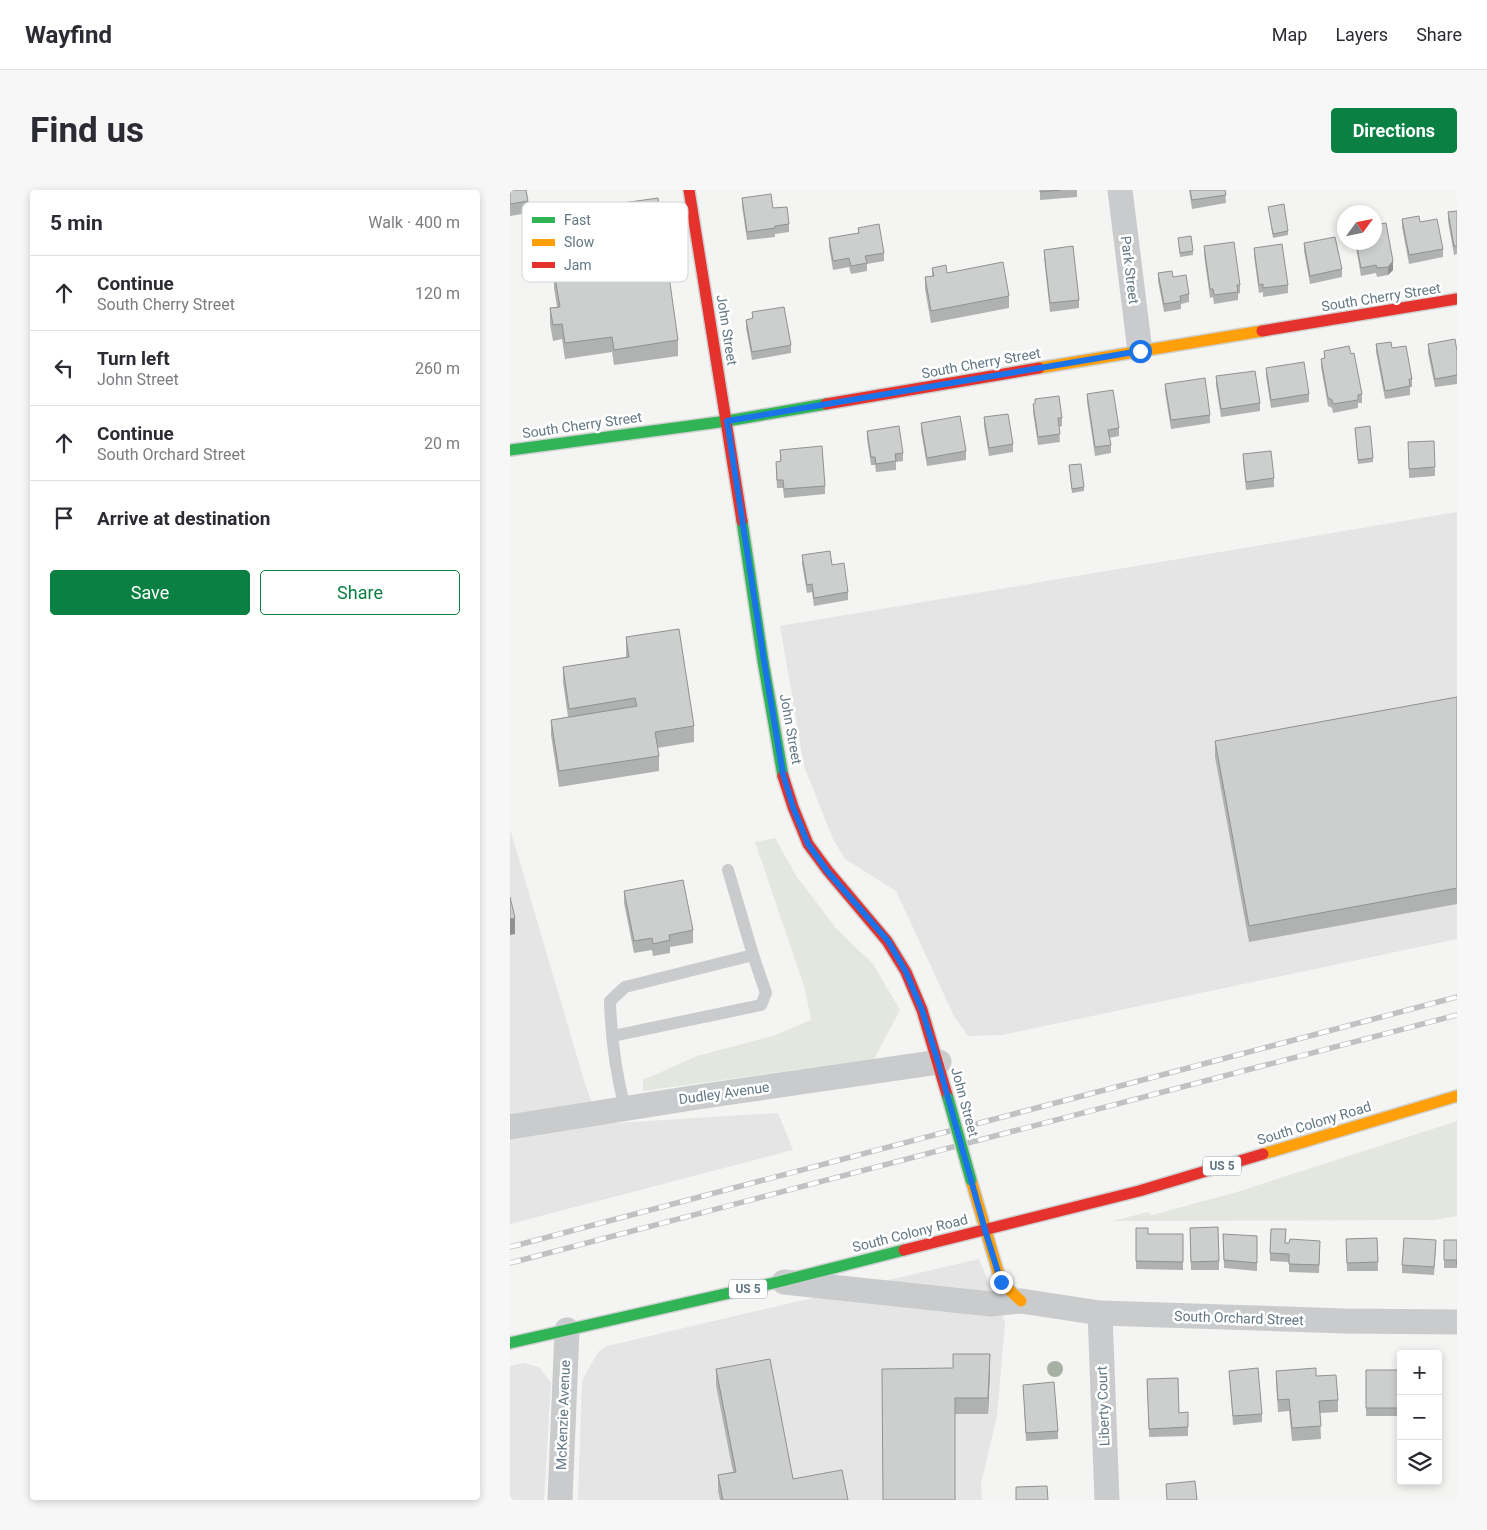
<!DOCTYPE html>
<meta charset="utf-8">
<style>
body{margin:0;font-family:Roboto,sans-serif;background:#f7f7f7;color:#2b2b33}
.controls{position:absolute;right:15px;bottom:15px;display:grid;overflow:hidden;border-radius:5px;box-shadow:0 2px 8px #0003}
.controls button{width:45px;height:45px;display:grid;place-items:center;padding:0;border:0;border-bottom:1px solid #e1e1e2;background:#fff;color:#2b2b33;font:25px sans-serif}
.compass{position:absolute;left:827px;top:15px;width:45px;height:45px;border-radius:50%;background:#fff;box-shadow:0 2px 8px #0003;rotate:57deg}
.stop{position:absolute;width:15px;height:15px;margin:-11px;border:4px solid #1a73e8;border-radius:50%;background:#fff}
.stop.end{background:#1a73e8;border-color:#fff;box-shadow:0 1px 5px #0008}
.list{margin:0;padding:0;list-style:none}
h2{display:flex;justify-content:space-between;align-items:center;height:65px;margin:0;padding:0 20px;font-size:21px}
h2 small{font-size:16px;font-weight:400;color:#7c7c81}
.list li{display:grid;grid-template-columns:32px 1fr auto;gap:15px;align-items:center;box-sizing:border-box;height:75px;padding:0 20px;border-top:1px solid #e1e1e2}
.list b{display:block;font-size:19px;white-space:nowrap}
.list p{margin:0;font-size:16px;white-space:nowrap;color:#7c7c81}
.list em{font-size:16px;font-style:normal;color:#7c7c81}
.actions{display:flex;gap:10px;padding:15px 20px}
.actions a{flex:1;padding:11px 0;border:1px solid #0b8043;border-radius:5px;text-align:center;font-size:18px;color:#0b8043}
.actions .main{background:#0b8043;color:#fff}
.icon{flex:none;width:28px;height:28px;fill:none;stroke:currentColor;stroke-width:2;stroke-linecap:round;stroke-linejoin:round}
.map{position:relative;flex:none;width:947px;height:1310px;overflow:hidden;border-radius:5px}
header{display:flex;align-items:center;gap:30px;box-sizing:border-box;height:70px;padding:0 25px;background:#fff;border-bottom:1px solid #e1e1e2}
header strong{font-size:24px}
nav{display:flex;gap:28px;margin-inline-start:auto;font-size:18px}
.intro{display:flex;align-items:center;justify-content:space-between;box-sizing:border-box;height:120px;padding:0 30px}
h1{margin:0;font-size:35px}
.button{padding:12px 22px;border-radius:5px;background:#0b8043;color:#fff;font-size:18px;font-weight:700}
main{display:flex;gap:30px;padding:0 30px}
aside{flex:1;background:#fff;border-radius:5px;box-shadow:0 2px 8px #0003}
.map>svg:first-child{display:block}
.built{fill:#e4e5e4}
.green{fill:#e4e7e0}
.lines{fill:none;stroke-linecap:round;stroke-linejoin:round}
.fast-casing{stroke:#d0d2d2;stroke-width:14}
.slow-casing{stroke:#d0d2d2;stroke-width:14}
.jam-casing{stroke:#d0d2d2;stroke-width:14}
.lane{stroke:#cacbcc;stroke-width:12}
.street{stroke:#cacbcc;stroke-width:25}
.fast{stroke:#30b455;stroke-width:11}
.slow{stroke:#ff9f0a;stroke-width:11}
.jam{stroke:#e5322d;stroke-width:11}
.rail-casing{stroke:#bfc1c2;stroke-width:5.5}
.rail{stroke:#fff;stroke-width:4;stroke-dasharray:11;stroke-linecap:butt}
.fast-bridge-casing{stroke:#d0d2d2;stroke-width:14;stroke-linecap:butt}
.fast-bridge{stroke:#30b455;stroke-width:11}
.tree{fill:#a7b1a3}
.wall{fill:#b0b2b1}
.shaded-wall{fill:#909190}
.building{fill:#cdcfce;stroke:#909190}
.route{stroke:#1a73e8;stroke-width:6}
.labels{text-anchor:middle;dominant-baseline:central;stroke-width:5;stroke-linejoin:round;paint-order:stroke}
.shield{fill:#fff;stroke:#91a0a9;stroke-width:1}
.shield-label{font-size:12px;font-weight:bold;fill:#627784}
.street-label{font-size:14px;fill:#627784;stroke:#fff}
.key{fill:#fff;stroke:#d0d6da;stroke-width:1}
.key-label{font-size:14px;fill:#627784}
</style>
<header>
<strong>Wayfind</strong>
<nav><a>Map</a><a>Layers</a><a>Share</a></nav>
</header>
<div class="intro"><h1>Find us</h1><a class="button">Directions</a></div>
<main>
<aside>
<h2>5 min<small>Walk · 400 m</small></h2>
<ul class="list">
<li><svg class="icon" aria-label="ahead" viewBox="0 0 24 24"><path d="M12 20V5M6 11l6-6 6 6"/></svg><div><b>Continue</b><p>South Cherry Street</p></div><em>120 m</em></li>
<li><svg class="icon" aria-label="left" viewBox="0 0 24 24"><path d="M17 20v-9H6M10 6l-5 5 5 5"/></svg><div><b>Turn left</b><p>John Street</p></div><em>260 m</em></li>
<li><svg class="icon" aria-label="ahead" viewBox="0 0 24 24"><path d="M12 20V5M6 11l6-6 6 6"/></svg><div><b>Continue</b><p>South Orchard Street</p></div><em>20 m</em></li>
<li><svg class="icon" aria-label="arrive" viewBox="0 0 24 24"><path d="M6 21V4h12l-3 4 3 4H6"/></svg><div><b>Arrive at destination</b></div></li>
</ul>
<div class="actions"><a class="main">Save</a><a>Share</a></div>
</aside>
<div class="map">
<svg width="947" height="1310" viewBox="0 0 947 1310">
<rect width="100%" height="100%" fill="#f4f4f2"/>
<path class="built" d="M947 322V749L492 845 458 846 444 826 386 701 335 669 323 649 294 576 270 436Z
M0 639 75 894 90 934 268 923 283 960 0 1034Z
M469 1069 495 1133 487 1226 471 1294 472 1310H68L72 1191 88 1162 97 1156Z
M14 1173 29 1177 41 1193 34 1310H0V1176Z"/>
<path class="green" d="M265 648 287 687 326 738 363 774 390 820 364 869 133 901V890L187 866 263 846 301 830 295 799 245 652Z
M947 931V1026L925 1030 602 1031 638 1022 642 1025 727 1002Z"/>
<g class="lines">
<defs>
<path id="fast" d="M0 260 217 231 316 214
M232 331 253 471 273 586
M0 1153 268 1092 394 1060"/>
<path id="slow" d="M529 178 752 141
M753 964 947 906
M461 990 491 1092 511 1111"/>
<path id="jam" d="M179 0 232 331
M752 141 947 109
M316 214 529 178
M273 586 283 617 298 654 318 681 377 751 396 782 412 820 438 908
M394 1060 629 1001 753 964"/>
</defs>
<use href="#fast" class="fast-casing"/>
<use href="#slow" class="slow-casing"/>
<use href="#jam" class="jam-casing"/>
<path class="lane" d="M103 846 251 815 256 803 243 765
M115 918C106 884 101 847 100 811L115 797 243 765 218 680"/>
<path class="street" d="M610 0 630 161
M0 937 188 907 429 872
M274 1092 481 1114 511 1111 590 1123 835 1131 947 1132
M590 1123 597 1310
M50 1310 57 1140"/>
<use href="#fast" class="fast"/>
<use href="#slow" class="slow"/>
<use href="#jam" class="jam"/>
<defs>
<path id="rail" d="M0 1057 947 807
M0 1073 947 825"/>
</defs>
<use href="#rail" class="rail-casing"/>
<use href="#rail" class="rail"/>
<defs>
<path id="fast-bridge" d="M438 908 461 990"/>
</defs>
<use href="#fast-bridge" class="fast-bridge-casing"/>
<use href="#fast-bridge" class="fast-bridge"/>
</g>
<circle class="tree" cx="545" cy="1179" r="8"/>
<path class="wall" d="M0 0 18 11V23L0 26Z
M530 0H567V7L530 10Z
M679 0H715L716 13 682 19Z
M232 8 263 18 279 34V42L265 44V47L237 50 232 16Z
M84 17 168 150V166L104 175 102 162 55 169 52 149 43 151 40 134V118L47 117 44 98V82L91 76 84 33Z
M758 17 778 41V45L763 48Z
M947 21V64L944 65 938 31V22Z
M892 29 910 32 933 59V67L899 74 892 37Z
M348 38 374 63V71L357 74V81L341 84 339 77 323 80 319 56V48L348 43Z
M668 48 683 61V65L670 67Z
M845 52H864L883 80 878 85 867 87 866 83 851 86Z
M794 53 832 79V87L800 94 794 61Z
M694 56 730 95V103L728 104V110L704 114 703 107 700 108 694 65Z
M744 58 778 95V103L753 107V102L749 103 744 66Z
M534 60 569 110V118L540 122 534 68Z
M422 78 499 106V118L421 133 415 99V87L422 86Z
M648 83 663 87 679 104V112L671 114V119L654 122 648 91Z
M242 122 281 155V163L242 170 236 138V130L242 129Z
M866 154 882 158 902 189V197H900V205L875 209 866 162Z
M918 154 947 161V194L925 197 918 163Z
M814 161 841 164 852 204V213H848V218L823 223 822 218 818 216 811 177V169L814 168Z
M756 178 799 204V212L761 218 756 186Z
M706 186 750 213V221L711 227 706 195Z
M655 194 700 225V233L661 239 655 202Z
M577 204 609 238V246L599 248 601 255V263L585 266 577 212Z
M525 209 552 228V236L549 237 550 252 528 255 523 222V214H525Z
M474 227 503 254V262L479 266 474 236Z
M411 233 456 261V270L417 276 411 241Z
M845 238 863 268V272L848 274Z
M357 241 393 263V271L386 272V280L366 282 365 275H361L357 249Z
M898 252 925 277V286L899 288Z
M270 260 315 296V304L274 308 273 298H267L266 280V272L270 271Z
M733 264 764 288V297L736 300 733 272Z
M559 275 574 297V301L562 303Z
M292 365 322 375 338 402V410L304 416 302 402 297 403 292 374Z
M116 447 184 536V552L147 558 149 566V581L49 597 41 545V530L58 527 53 492V477L116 467Z
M947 507V714L739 752 705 567V551Z
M114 701 183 740V753L160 757V763L143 766 142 760 124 763 114 713Z
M626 1038 638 1044H673V1080L626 1079Z
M680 1038 709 1071V1080H681Z
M713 1044 747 1046V1081L714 1078Z
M867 1048 868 1081H837L836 1049Z
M934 1050H947V1084V1078H934Z
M810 1051 809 1083 779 1082V1072L760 1071V1063L775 1053Z
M926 1058 924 1085 892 1083V1075Z
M206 1179 283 1289 338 1310H210L208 1301V1285L223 1282 206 1195Z
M372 1179H480L478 1224H445Z
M856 1180H888V1226H856Z
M719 1181 752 1224V1232L723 1235Z
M766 1181 806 1186 828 1210V1222L810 1223 811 1249 782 1251 779 1221 768 1222 766 1193Z
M637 1189 669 1223 678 1237V1246L639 1247Z
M513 1195 548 1241V1249L516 1251Z"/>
<path class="shaded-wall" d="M883 71V80L878 85V77Z
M5 728V744L0 745V729Z
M480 1164V1179L478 1224V1208Z"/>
<path class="building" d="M0 0H16L18 11 0 14Z
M530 0H550L530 2Z
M680 0H715L716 5 682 10Z
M261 4 263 18 277 17 279 34 265 36V38L237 42 232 8Z
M148 8 168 150 104 160 102 147 55 153 52 134 43 135 40 118 50 117 44 82 93 76 84 17Z
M774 14 778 41 763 44 758 17Z
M947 21V56H944L938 22Z
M909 26 910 32 927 29 933 59 899 65 892 29Z
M876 33 883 71 878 77 867 78 866 75 851 78 846 52H864V35Z
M369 34 374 63 355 66 357 73 341 76 339 68 323 71 319 48 349 43 348 38Z
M681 46 683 61 670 63 668 48Z
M825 47 832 79 800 86 794 53Z
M724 52 730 95H727L728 102 704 105 703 99H700L694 56Z
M772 54 778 95 753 98V94L749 95 744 58Z
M563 56 569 110 540 113 534 60Z
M493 72 499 106 421 121 415 87 424 86 422 78 436 75 437 83Z
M662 81 663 87 676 85 679 104 670 106 671 111 654 114 648 83Z
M274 117 281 155 242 162 236 130 243 128 242 122Z
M945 149 947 161V185L925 189 918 154Z
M881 152 882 158 896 156 902 189H899L900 196 875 201 866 154Z
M839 156 841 164 844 163 852 204 848 205V210L823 214 822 210 818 208 811 169 815 168 814 161Z
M794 172 799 204 761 210 756 178Z
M745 181 750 213 711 219 706 186Z
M695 188 700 225 661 230 655 194Z
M603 200 609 238 598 240 601 255 585 257 577 204Z
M549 206 552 228H548L550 244 528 247 523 214H525V209Z
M498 224 503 254 479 258 474 227Z
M450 226 456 261 417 268 411 233Z
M389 236 393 263 385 264 386 271 366 274 365 267H361L357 241Z
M860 236 863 268 848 270 845 238Z
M924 251 925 277 899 279 898 252Z
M312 256 315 296 274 299 273 290H267L266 272 271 271 270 260Z
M761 261 764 288 736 292 733 264Z
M571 274 574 297 562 299 559 275Z
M320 361 322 375 334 373 338 402 304 408 302 394 297 395 292 365Z
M169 439 184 536 145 542 149 566 49 581 41 530 127 516 125 508 59 519 53 477 119 467 116 447Z
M947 507V698L739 736 705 551Z
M173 690 183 740 159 745 160 750 143 754 142 748 124 751 114 701Z
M0 707 5 728 0 729Z
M708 1037 709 1071 681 1072 680 1038Z
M626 1038H638V1044H673V1072L626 1071Z
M761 1039H776L775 1053H779L780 1049 810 1051 809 1075 779 1074V1064L760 1063Z
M713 1044 747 1046V1073L714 1070Z
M867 1048 868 1072 837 1073 836 1049Z
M894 1048 926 1050 924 1077 892 1075Z
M934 1050H947V1075V1070H934Z
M443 1164H480L478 1208H445V1310H373L372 1179 443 1178Z
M260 1169 283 1289 332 1280 338 1310H213L208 1285 226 1282 206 1179Z
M748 1178 752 1224 723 1226 719 1181Z
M806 1178V1186L826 1185 828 1210 809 1211 811 1236 782 1238 779 1209 768 1210 766 1181Z
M856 1180H888V1218H856Z
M668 1188 669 1223 678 1222V1237L639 1239 637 1189Z
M544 1192 548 1241 516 1243 513 1195Z
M685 1291 687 1310H657L656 1294Z
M537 1296 538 1310H506V1297Z"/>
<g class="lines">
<path class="route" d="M491 1092 475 1040 428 872 412 820 396 782 378 751 318 682 298 654 283 617 273 584 254 471 217 231 630 161"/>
</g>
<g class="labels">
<g class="shield">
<rect x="693" y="966.5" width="38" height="19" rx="4"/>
<rect x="219" y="1089.5" width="38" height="19" rx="4"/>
</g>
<g class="shield-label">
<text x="712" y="976">US 5</text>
<text x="238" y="1099">US 5</text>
</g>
<g class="street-label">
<text transform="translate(620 80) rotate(83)">Park Street</text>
<text transform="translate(871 107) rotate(-9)">South Cherry Street</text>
<text transform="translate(217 140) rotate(81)">John Street</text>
<text transform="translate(471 173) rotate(-10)">South Cherry Street</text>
<text transform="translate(72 235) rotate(-8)">South Cherry Street</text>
<text transform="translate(281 539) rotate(80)">John Street</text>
<text transform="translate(214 903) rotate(-8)">Dudley Avenue</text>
<text transform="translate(455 912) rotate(75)">John Street</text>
<text transform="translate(804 933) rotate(-17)">South Colony Road</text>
<text transform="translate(400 1043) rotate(-14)">South Colony Road</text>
<text transform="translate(729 1128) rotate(2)">South Orchard Street</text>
<text transform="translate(593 1216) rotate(-92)">Liberty Court</text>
<text transform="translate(53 1225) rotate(-88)">McKenzie Avenue</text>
</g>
</g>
<rect x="12" y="12" width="166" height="80" rx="8" class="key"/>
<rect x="22" y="27" width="23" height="6" fill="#30b455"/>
<rect x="22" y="49" width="23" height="7" fill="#ff9f0a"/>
<rect x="22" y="72" width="23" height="6" fill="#e5322d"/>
<g class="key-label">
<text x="54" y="35">Fast</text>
<text x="54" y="57">Slow</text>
<text x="54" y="80">Jam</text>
</g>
</svg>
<div class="controls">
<button>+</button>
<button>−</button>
<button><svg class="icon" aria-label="layers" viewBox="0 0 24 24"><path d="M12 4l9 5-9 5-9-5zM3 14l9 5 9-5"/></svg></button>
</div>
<svg class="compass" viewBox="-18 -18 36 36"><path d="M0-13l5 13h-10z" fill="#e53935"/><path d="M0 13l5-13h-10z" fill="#7c7c81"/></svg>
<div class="stop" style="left:630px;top:161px"></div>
<div class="stop end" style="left:491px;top:1092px"></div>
</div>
</main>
